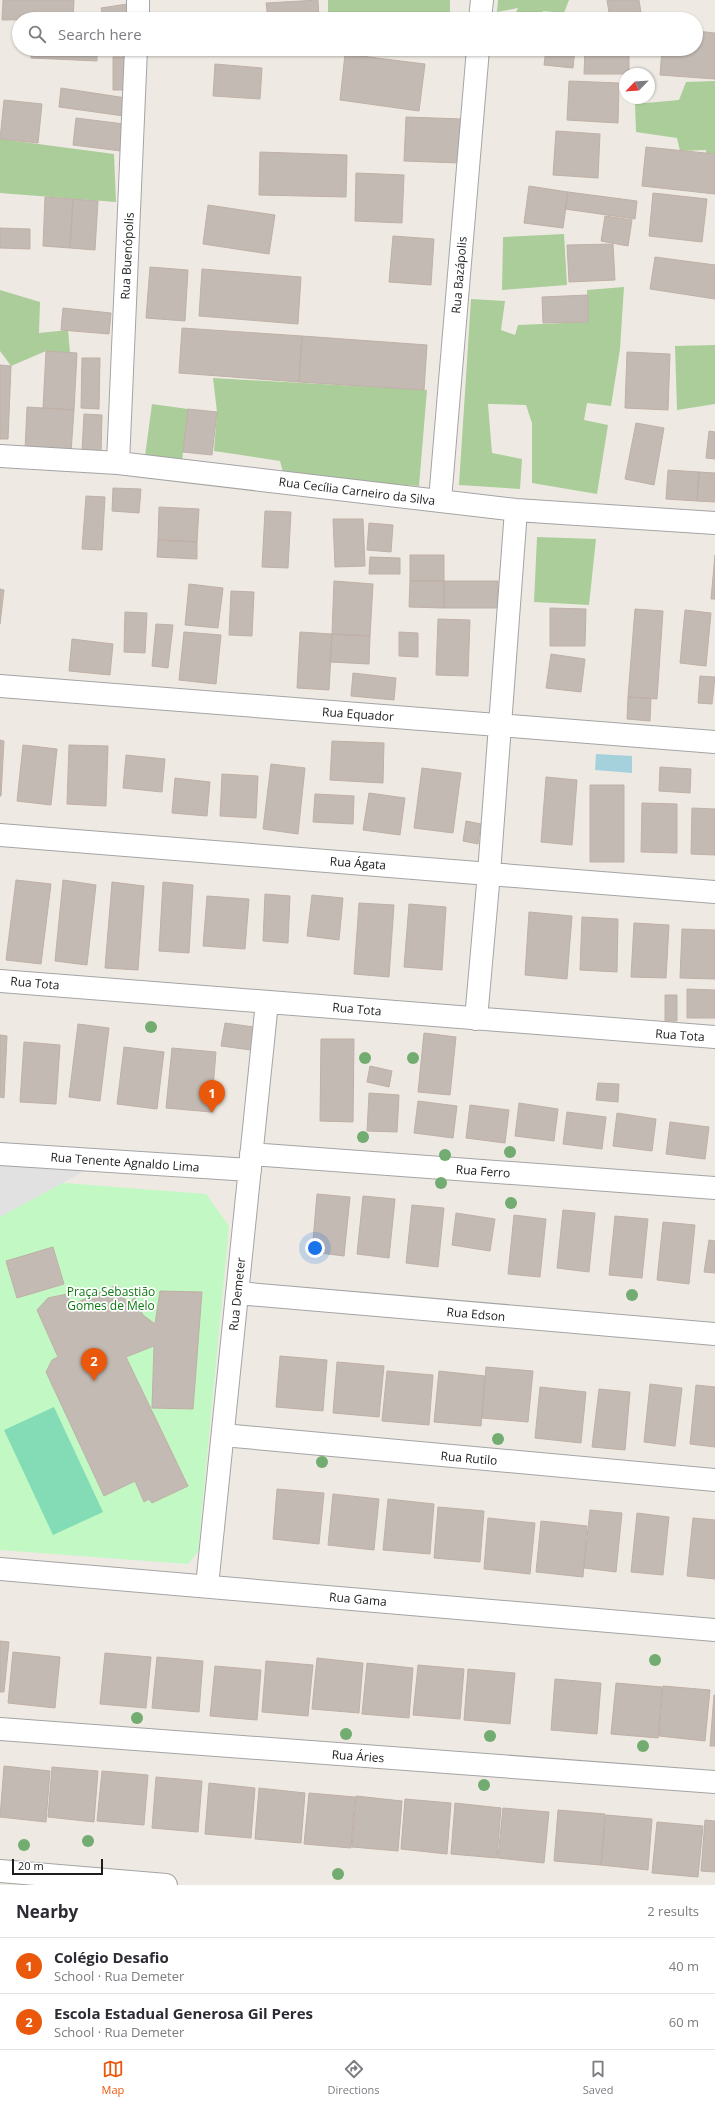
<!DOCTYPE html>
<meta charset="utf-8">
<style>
body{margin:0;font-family:"Open Sans",sans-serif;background:#f7f7f7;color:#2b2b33}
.compass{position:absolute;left:619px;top:68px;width:36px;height:36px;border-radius:50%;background:#fff;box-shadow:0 1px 3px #0004;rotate:245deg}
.scale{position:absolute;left:12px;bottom:10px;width:91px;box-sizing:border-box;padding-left:4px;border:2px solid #1d1d1d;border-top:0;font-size:11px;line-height:14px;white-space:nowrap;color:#1d1d1d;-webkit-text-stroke:3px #fff;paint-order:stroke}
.you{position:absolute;left:315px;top:1248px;width:14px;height:14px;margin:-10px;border:3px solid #fff;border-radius:50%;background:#1a73e8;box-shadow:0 0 0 6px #1a73e833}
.badge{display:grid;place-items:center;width:26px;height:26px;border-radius:50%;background:#ea580c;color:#fff;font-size:13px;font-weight:700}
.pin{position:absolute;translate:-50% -33px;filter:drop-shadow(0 1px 2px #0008)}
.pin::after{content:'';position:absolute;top:21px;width:14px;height:12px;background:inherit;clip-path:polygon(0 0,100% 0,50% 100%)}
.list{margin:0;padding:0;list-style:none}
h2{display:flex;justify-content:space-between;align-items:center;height:52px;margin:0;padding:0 16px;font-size:17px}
h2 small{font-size:13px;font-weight:400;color:#7c7c81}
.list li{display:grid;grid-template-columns:26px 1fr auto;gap:12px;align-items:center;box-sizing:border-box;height:56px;padding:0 16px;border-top:1px solid #e1e1e2}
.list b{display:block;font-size:15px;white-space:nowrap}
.list p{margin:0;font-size:13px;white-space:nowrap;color:#7c7c81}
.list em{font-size:13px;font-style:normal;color:#7c7c81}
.icon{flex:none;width:22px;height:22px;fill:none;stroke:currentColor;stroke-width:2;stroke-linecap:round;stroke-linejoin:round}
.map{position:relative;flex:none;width:715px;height:1885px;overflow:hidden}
.search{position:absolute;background:#fff;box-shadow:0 1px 3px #0004;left:12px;right:12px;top:12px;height:44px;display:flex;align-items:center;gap:10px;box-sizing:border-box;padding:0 14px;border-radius:22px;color:#7c7c81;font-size:15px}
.sheet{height:164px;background:#fff}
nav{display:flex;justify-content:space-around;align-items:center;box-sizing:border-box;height:56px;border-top:1px solid #e1e1e2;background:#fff;font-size:11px;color:#7c7c81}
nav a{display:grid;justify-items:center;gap:2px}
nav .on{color:#ea580c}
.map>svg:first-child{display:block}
.forest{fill:#aacd99}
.park{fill:#c1f8c3}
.pitch{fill:#83dcb6}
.parking{fill:#e1e1e1}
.water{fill:#a4d1db}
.building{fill:#c3bab3;stroke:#c0b0a6}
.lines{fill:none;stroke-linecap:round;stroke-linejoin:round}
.minor-casing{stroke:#a4a4a4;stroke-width:24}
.minor{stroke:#fff;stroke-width:22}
.tree{fill:#72ac70}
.labels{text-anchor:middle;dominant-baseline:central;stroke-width:3.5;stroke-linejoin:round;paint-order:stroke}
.street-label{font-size:12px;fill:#1d1d1d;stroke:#fff}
.park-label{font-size:12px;fill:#0d7a12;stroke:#fff}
</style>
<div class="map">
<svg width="715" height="1885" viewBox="0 0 715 1885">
<rect width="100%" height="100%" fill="#eeeae3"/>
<path class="forest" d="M328 0H450V19H328Z
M498 0H569L564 13 543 11 541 19H513L518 8 497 12Z
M715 81V190L704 189 706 150 680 151 677 138 636 132 635 104 679 100 686 82Z
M0 139 114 154 116 202 0 193Z
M564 234 567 285 502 290 503 237Z
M624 287 620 349 611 406 587 403 584 420 608 425 597 494 532 483V423L526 405 488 404 492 453 522 459 520 489 459 485 471 299 505 301 501 330 515 335 518 325 588 322 587 290Z
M0 290 40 302 39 333 68 330 70 353 46 351 11 366 0 351Z
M715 345V404L677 410 675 346Z
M213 378 427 390 419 486 284 476 280 461 214 451 217 412Z
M152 404 188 409 182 461 145 456Z
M537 537 596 539 589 605 534 602Z"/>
<path class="park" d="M0 1178 206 1194 229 1226 198 1551 188 1564 0 1550Z"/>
<path class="pitch" d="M54 1407 103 1512 53 1535 4 1430Z"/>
<path class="parking" d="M0 1153 105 1160 0 1217Z"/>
<path class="water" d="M596 754 632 756V773L595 770Z"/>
<path class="building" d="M3 0H74L73 19 2 20Z
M318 0 319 19H268L266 3Z
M607 0H639L642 19H610Z
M127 4 129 19H103L101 8Z
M549 13 578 17V19H549Z
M696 31 715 33V79L660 75 662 49H696Z
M32 49H97V61L31 58Z
M376 49H406V52H376Z
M546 49H575L573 68 544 65Z
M585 49H629V74H584Z
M345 54 425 64 419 111 340 100Z
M113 57H129V90H113Z
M215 64 262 68 260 99 213 96Z
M569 81 619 83 618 123 567 120Z
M61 88 126 98 124 116 59 107Z
M4 100 42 104 38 143 0 139Z
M406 117 462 119 460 163 404 161Z
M76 118 124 124 121 151 73 145Z
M556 131 600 134 598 178 553 175Z
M646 147 715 154V194L642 186Z
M260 152 347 155 346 197 259 195Z
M356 173 404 175 402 223 355 221Z
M529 186 568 192 563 228 524 223Z
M568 192 637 201 635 219 565 209Z
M653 193 707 199 702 242 649 236Z
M45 197 73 199 70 248 43 246Z
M73 199 98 201 95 250 70 248Z
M208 205 275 215 269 254 203 244Z
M605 216 632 220 628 246 601 241Z
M0 228 30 229V249L0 248Z
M393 236 434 239 431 285 389 282Z
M613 244 615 280 569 282 567 245Z
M655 257 715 265V299L650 289Z
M150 267 188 270 185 321 146 318Z
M202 269 301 277 298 324 199 316Z
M588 295V322L543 323 542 297Z
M63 308 111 313 109 334 61 330Z
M182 328 302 336 299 382 179 373Z
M302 336 427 345 424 390 299 382Z
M46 351 77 353 74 410 43 408Z
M627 352 670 354 668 410 625 408Z
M82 358H100L99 409 81 408Z
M0 365 11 366 8 439H0Z
M27 407 74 410 71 452 25 450Z
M188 409 217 412 212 455 183 452Z
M84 414 102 415 101 453 82 451Z
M636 423 664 428 654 485 625 479Z
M709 431 715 432V459L706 458Z
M668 470 699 472 697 501 666 499Z
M699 472 715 473V502L697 501Z
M113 488 141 489 139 513 112 511Z
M86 496 105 497 102 550 82 549Z
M159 507 199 509 197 542 158 540Z
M265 511 291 512 288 568 262 567Z
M333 519H363L365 566 335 567Z
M369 523 393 525 391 552 367 550Z
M158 540 197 542V559L157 557Z
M410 555H444V581H410Z
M715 555V599H711Z
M370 557 400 558V574H369Z
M334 581 373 584 370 636 332 634Z
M410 581H444V608L409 607Z
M444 581H498V608H444Z
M189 584 223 588 218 628 185 625Z
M0 589 4 590 0 624Z
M231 591 254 592 252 636 229 635Z
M550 608 586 609 585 646H550Z
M635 609 663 611 657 699 628 697Z
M685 610 711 613 706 666 680 663Z
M125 612 147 613 145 653 124 652Z
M438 619 470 620 468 676 436 675Z
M156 624 173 625 168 668 152 666Z
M184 632 221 635 216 684 179 680Z
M300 632 332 634 329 690 297 688Z
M399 632 418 633V657L399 656Z
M332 634 370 636 369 664 330 662Z
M72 639 113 644 110 675 69 671Z
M551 654 585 659 581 692 546 688Z
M353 673 396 678 394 700 351 696Z
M700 676 715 677 712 704 698 703Z
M628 697 651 698 650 721 627 719Z
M0 740 4 741 1 796H0Z
M332 741 384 743 383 783 330 780Z
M23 745 57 749 51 805 17 801Z
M69 745 108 746 106 806 67 804Z
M126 755 165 759 162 792 123 788Z
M271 764 305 768 298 834 263 829Z
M660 767 691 769 690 793 659 791Z
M422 768 461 773 453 833 414 828Z
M222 774 258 776 256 818 220 816Z
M546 777 577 780 572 845 541 842Z
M175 778 210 782 207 816 172 813Z
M590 785H624V862H590Z
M369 793 405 798 400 835 363 830Z
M315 794 354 796 353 824 313 822Z
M642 803 677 804V853L641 852Z
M692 808 715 809V855L691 854Z
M466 821 481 824 478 844 463 841Z
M16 880 51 884 41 964 6 960Z
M63 880 96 885 87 965 55 961Z
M112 882 144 886 138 970 105 968Z
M163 882 193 885 189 953 159 951Z
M265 894 290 896 288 943 263 941Z
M312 895 343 898 339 940 307 936Z
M207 896 249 899 245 949 203 946Z
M359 903 394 905 389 977 354 974Z
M409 904 446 907 442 970 404 967Z
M529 912 572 916 567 979 525 975Z
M582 917 618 919 617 972 580 970Z
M634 923 669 925 666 978 631 977Z
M682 929 715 930V979L680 978Z
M687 989 715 990V1018H687Z
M665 995H677V1021H665Z
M225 1023 254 1027 251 1050 221 1046Z
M78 1024 109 1028 100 1101 69 1097Z
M424 1033 456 1037 450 1095 418 1092Z
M0 1035 7 1036 4 1098 0 1097Z
M321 1039H354L353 1122 320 1121Z
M24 1042 60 1045 56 1104 20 1102Z
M124 1047 164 1052 157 1109 117 1104Z
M172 1048 216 1052 211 1112 166 1108Z
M370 1066 392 1071 389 1087 367 1082Z
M598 1083 619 1084 618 1102 596 1100Z
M369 1093 399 1095 397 1132 367 1131Z
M418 1101 457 1106 453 1138 414 1133Z
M519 1103 558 1109 554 1141 515 1136Z
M470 1105 509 1110 505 1143 466 1138Z
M567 1112 606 1117 602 1149 563 1144Z
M617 1113 656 1119 652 1151 613 1146Z
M670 1122 709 1127 705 1159 666 1154Z
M317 1194 350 1197 344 1256 312 1252Z
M363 1196 395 1199 389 1258 357 1254Z
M412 1205 444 1208 438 1267 406 1263Z
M563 1210 595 1213 589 1272 557 1268Z
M456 1213 495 1219 490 1251 452 1245Z
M514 1215 546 1219 540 1277 508 1274Z
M615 1216 648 1219 642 1278 609 1275Z
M663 1222 695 1225 689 1284 657 1280Z
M709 1240 715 1241V1273L704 1272Z
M53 1247 64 1284 17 1298 6 1261Z
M117 1285 127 1303 135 1298 143 1315 155 1324 160 1291 202 1292 193 1409 152 1408 154 1346 126 1357 188 1486 152 1503 149 1499 144 1502 135 1481 104 1496 46 1372 52 1360 58 1357 37 1310 48 1298 67 1294 71 1305Z
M280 1356 327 1360 323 1411 276 1407Z
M337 1362 384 1366 379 1417 333 1413Z
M486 1367 533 1371 528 1422 482 1418Z
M387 1371 433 1375 429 1425 382 1421Z
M439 1371 485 1376 481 1426 434 1422Z
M650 1384 682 1388 675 1446 644 1442Z
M696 1385 715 1387V1447L690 1444Z
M540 1387 586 1392 581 1443 535 1438Z
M599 1389 630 1392 625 1450 592 1447Z
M277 1489 324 1493 319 1544 273 1539Z
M333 1494 379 1499 374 1550 328 1545Z
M388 1499 434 1504 430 1554 383 1550Z
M438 1507 484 1511 480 1562 434 1558Z
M590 1510 622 1513 616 1572 584 1568Z
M637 1513 669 1517 663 1575 631 1572Z
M488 1518 535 1523 530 1574 484 1569Z
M693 1518 715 1520V1579L687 1576Z
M541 1521 587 1526 583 1577 536 1572Z
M0 1641 9 1642 4 1692H0Z
M13 1652 60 1657 55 1708 8 1703Z
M105 1653 151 1657 146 1708 100 1704Z
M157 1657 203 1661 199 1712 152 1708Z
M317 1658 363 1663 359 1713 312 1709Z
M266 1661 313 1665 308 1716 262 1712Z
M367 1663 413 1668 409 1718 362 1714Z
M418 1665 464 1669 460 1719 413 1715Z
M215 1666 261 1670 257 1720 210 1716Z
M468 1669 515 1673 510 1724 464 1720Z
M555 1679 601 1683 597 1734 551 1730Z
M616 1683 662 1687 658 1738 611 1734Z
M663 1686 710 1690 705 1741 659 1736Z
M714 1695H715V1746H710Z
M4 1766 50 1771 46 1822 0 1817Z
M52 1767 98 1771 94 1822 48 1817Z
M102 1771 148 1775 144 1825 97 1821Z
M156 1777 202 1781 198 1832 152 1828Z
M209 1783 255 1788 251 1838 205 1834Z
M259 1788 305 1793 301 1843 255 1839Z
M309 1793 355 1797 351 1848 304 1844Z
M356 1796 402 1801 398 1851 352 1847Z
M405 1799 451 1803 447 1854 401 1849Z
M455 1803 501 1808 497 1858 451 1854Z
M503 1808 549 1812 544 1863 498 1858Z
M558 1810 605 1814 601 1865 554 1861Z
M606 1815 652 1819 648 1870 601 1865Z
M705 1820 715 1821V1872L701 1871Z
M657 1822 703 1826 698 1877 652 1873Z"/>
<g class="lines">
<defs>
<path id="minor" d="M138 19V0
M480 19 482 0
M0 456 118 463 516 510 715 523
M118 463 136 49
M440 500 478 49
M0 686 715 742
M0 835 715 892
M0 981 715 1037
M476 1019 489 873 516 510
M0 1154 250 1170
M251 1154 715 1188
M237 1293 715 1334
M223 1435 715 1480
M0 1569 715 1630
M207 1586 267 1002
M0 1729 715 1782
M0 1871 166 1885"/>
</defs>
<use href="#minor" class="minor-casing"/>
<use href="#minor" class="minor"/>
</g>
<g class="tree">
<circle cx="151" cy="1027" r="6"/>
<circle cx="365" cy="1058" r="6"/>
<circle cx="413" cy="1058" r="6"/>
<circle cx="363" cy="1137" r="6"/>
<circle cx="510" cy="1152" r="6"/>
<circle cx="445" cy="1155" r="6"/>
<circle cx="441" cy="1183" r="6"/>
<circle cx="511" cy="1203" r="6"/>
<circle cx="632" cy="1295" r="6"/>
<circle cx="498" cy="1439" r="6"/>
<circle cx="322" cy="1462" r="6"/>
<circle cx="655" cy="1660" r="6"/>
<circle cx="137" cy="1718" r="6"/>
<circle cx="346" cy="1734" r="6"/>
<circle cx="490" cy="1736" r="6"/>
<circle cx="643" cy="1746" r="6"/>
<circle cx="484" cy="1785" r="6"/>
<circle cx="88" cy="1841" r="6"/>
<circle cx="24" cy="1845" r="6"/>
<circle cx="338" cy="1874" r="6"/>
</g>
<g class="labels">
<g class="street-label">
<text transform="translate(127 256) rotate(-87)">Rua Buenópolis</text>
<text transform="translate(459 275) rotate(-85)">Rua Bazápolis</text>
<text transform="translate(357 491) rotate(7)">Rua Cecília Carneiro da Silva</text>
<text transform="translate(358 714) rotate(4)">Rua Equador</text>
<text transform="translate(358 863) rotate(4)">Rua Ágata</text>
<text transform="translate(35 983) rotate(5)">Rua Tota</text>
<text transform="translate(357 1009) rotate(5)">Rua Tota</text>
<text transform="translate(680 1035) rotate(4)">Rua Tota</text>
<text transform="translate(125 1162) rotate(4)">Rua Tenente Agnaldo Lima</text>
<text transform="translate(483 1171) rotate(4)">Rua Ferro</text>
<text transform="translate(237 1294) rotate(-84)">Rua Demeter</text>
<text transform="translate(476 1314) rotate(5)">Rua Edson</text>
<text transform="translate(469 1458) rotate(5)">Rua Rutilo</text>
<text transform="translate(358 1599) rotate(5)">Rua Gama</text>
<text transform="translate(358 1756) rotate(4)">Rua Áries</text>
</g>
<g class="park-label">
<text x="111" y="1291">Praça Sebastião<tspan x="111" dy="14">Gomes de Melo</tspan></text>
</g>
</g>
</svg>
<svg class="compass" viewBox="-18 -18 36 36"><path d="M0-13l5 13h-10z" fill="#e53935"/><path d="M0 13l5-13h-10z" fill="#7c7c81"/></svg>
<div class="scale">20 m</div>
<div class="you"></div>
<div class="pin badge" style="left:212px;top:1113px">1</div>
<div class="pin badge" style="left:94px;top:1381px">2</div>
<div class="search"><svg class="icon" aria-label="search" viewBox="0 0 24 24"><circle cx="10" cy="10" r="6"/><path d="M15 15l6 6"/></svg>Search here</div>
</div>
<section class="sheet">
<h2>Nearby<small>2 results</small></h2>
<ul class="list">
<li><span class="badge">1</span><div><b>Colégio Desafio</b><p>School · Rua Demeter</p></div><em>40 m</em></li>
<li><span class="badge">2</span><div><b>Escola Estadual Generosa Gil Peres</b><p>School · Rua Demeter</p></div><em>60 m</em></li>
</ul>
</section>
<nav>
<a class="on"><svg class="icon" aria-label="map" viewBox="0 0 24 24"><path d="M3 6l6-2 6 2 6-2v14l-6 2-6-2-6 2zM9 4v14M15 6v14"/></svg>Map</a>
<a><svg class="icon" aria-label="directions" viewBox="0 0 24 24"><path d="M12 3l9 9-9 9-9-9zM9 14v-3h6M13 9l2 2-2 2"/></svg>Directions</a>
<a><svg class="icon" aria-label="saved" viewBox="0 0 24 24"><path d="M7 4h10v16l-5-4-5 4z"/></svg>Saved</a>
</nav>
